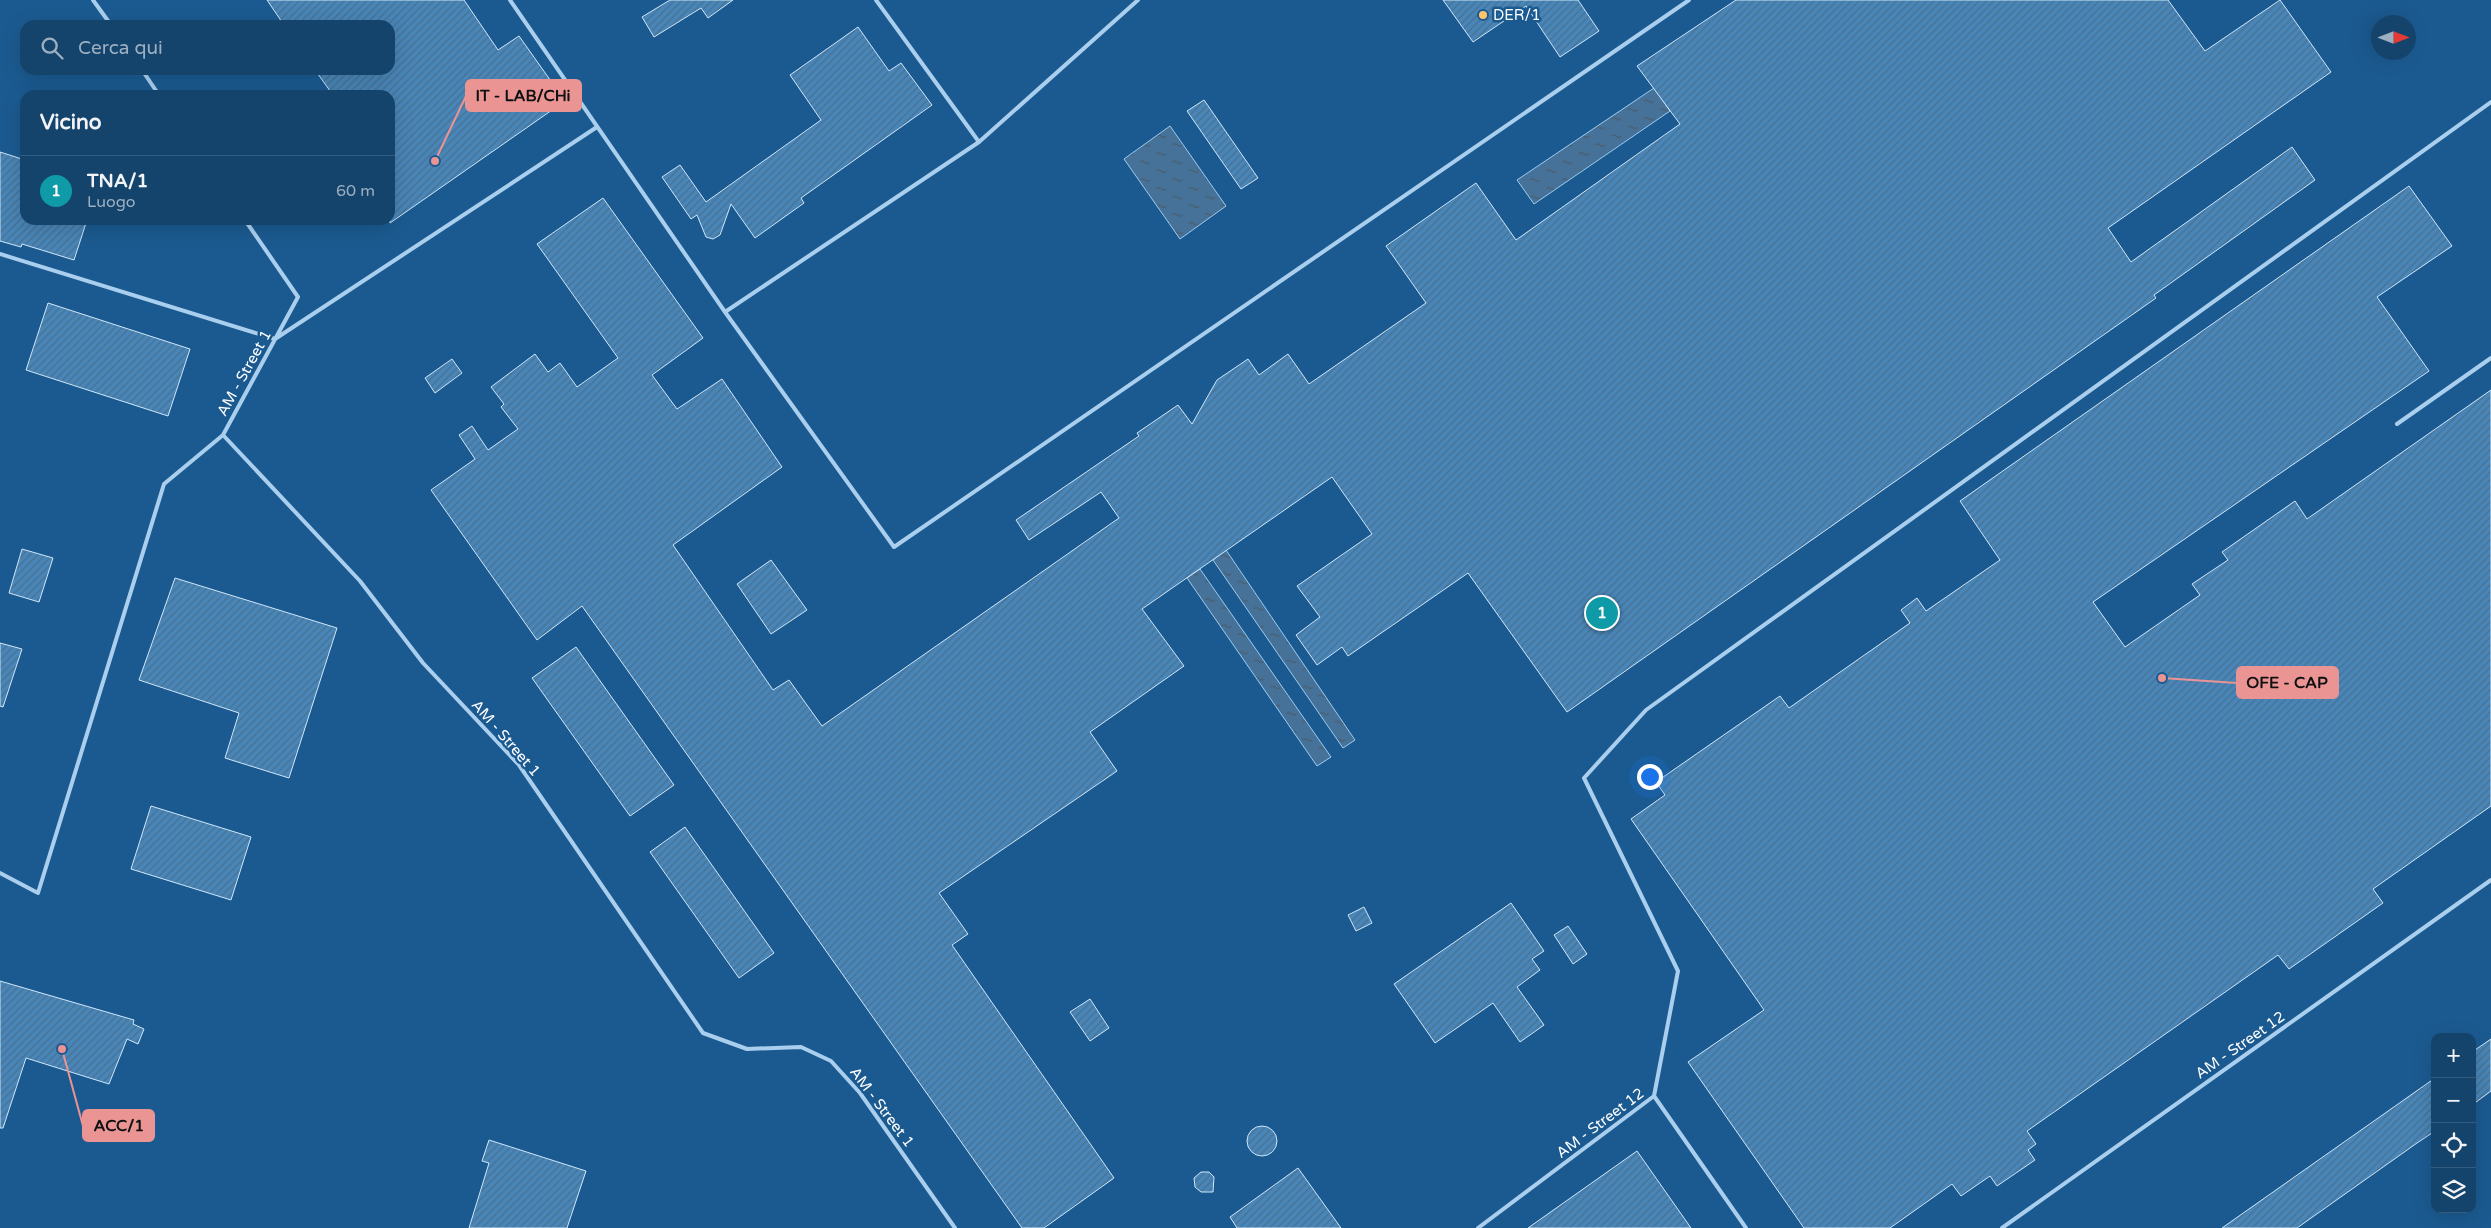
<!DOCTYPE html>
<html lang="it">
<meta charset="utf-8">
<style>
body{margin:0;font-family:"Varela Round",sans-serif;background:#1d4b72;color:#f1f3f6}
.controls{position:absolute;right:15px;bottom:15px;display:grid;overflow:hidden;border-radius:10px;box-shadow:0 5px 20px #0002}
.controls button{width:45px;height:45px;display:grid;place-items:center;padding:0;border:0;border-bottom:1px solid #335c7f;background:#14446c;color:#f1f3f6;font:25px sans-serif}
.compass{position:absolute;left:2371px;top:15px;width:45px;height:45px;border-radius:50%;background:#14446c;box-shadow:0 5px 20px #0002;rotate:90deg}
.you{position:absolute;left:1649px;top:776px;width:18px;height:18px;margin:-12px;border:4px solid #fff;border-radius:50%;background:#1a73e8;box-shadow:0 0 0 8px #1a73e833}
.badge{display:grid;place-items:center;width:32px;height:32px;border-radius:50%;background:#e69b98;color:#fff;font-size:16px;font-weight:700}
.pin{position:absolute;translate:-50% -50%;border:2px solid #fff;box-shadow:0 1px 5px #0006}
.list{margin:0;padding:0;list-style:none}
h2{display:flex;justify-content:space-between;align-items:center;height:65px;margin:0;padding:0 20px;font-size:21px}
h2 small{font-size:16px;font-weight:400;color:#9db0c2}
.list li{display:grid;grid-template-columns:32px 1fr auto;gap:15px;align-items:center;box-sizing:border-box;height:70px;padding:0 20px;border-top:1px solid #335c7f}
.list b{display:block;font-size:19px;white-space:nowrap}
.list p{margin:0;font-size:16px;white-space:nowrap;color:#9db0c2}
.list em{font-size:16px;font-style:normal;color:#9db0c2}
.icon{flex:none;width:28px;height:28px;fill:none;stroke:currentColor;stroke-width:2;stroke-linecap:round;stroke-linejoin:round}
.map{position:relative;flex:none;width:2491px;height:1228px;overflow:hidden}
.search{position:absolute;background:#14446c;box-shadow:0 5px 20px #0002;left:20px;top:20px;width:375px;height:55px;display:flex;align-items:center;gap:12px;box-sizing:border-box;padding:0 18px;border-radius:15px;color:#9db0c2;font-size:19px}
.panel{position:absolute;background:#14446c;box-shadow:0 5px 20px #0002;left:20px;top:90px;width:375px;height:135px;border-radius:15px}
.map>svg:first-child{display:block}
.water{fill:url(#water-ripples);stroke:#9dccf0}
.building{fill:url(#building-hatch);stroke:#d0e7fa}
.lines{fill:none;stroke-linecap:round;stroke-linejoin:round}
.service{stroke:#aacfee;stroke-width:4}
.poi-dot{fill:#ffc467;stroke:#1b5a90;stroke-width:2}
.labels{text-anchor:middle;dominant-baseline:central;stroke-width:5;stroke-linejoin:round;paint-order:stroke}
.poi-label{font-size:15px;fill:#fff;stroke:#1b5a90;text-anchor:start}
.street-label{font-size:15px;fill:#fff;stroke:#1b5a90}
.leader{fill:none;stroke:#ea9494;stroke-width:2}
.callout-dot{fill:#ea9494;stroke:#1b5a90;stroke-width:2}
.callout{fill:#ea9494;stroke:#ea9494;stroke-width:2}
.callout-label{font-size:16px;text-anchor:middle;font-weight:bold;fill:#111}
</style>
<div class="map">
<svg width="2491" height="1228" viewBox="0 0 2491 1228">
<defs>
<pattern id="water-ripples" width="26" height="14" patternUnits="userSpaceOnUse" patternTransform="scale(1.25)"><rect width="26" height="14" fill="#467299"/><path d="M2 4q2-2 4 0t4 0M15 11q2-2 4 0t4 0" fill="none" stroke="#4a5b6b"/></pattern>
<pattern id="building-hatch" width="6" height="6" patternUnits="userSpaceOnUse" patternTransform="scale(1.25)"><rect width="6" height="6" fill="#4886b9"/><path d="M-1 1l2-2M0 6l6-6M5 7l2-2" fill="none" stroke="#4a6f8d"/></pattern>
</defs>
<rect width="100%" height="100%" fill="#1b5a90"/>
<path class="water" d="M1654 88 1670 111 1534 204 1517 180Z
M1170 126 1226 206 1180 239 1124 159Z
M1226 550 1355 740 1343 748 1213 560Z
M1200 569 1331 757 1317 766 1187 578Z"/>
<path class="building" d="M267 0H464L498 50 519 36 565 101 390 223V95H333L315 70H390V25H284Z
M670 0H733L708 18 701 8 654 37 642 17Z
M1443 0H1578L1599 31 1560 57 1526 6 1473 42Z
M1736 0H2168L2205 51 2280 0 2331 72 2108 228 2131 262 2292 147 2315 180 2154 295 2156 298 1567 712 1468 573 1348 656 1342 647 1317 665 1296 635 1320 617 1297 586 1372 534 1332 477 1142 609 1184 666 1090 732 1117 771 939 893 968 934 952 945 1114 1178 1044 1228H1022L582 606 537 640 431 490 475 459 459 435 472 426 488 450 518 429 501 407 504 404 491 387 535 354 548 372 560 363 577 387 618 358 537 244 603 198 703 338 652 375 677 409 722 379 782 467 673 545 773 690 789 680 822 726 1119 518 1101 492 1029 540 1016 520 1139 436 1137 433 1178 405 1192 424 1217 380 1248 359 1259 375 1288 354 1309 384 1426 303 1386 246 1476 183 1516 240 1680 124 1637 66Z
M858 27 889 71 901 63 932 105 801 198 804 203 755 238 731 204 720 235 713 239 706 237 697 215 691 219 662 177 680 165 706 202 821 120 790 75Z
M1204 100 1258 178 1241 189 1187 111Z
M0 152 25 160V220H87L74 260 22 244 21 247 0 241Z
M2409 186 2452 246 2377 297 2429 371 2093 602 2125 647 2200 595 2192 584 2228 560 2222 552 2295 501 2307 519 2491 390V806L2373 889 2383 903 2289 969 2278 955 2027 1131 2036 1144 2028 1150 2035 1160 1997 1186 1990 1176 1961 1196 1952 1184 1890 1228H1804L1688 1062 1764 1010 1631 819 1665 795 1656 782 1780 696 1789 708 1910 623 1901 610 1917 598 1926 611 2000 560 1960 501Z
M48 303 190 349 168 416 26 370Z
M452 359 462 373 435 393 425 378Z
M22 549 53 558 39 602 9 593Z
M771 560 807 610 771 634 737 584Z
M175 578 337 628 289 778 225 758 239 713 139 680Z
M0 643 22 649 3 707 0 706Z
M576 647 674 785 630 816 532 678Z
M151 806 251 837 231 900 131 869Z
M685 827 774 953 739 978 650 852Z
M1511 903 1544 951 1532 959 1540 970 1517 987 1544 1025 1520 1042 1493 1003 1435 1043 1394 984Z
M1364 907 1372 923 1356 931 1348 915Z
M1568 926 1587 954 1573 964 1554 935Z
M0 981 134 1020 133 1024 144 1029 138 1044 127 1039 109 1084 26 1058 3 1128H0Z
M1090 999 1109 1028 1090 1041 1070 1012Z
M2491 1039V1091L2472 1105V1052Z
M2435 1078V1131L2417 1143 2297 1228H2222Z
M1247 1141a15 15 0 1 1 30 0a15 15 0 1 1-30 0Z
M489 1140 586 1171 567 1228H469L489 1163 482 1161Z
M1637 1151 1691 1228H1528Z
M1298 1168 1341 1228H1237L1230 1217Z
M1201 1172H1209L1214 1177 1213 1192H1201L1195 1187 1194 1178Z"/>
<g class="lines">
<path class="service" d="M93 0 111 25
M510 0 725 312 979 142 876 0
M142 70 159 95
M979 142 1138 0
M245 220 298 297 223 435 360 581 423 663 519 765 703 1033 747 1049 801 1047 831 1061 860 1093 955 1228
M0 254 275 339 597 127
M725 312 894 547 1689 0
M2397 424 2491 358
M0 873 38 893 164 484 223 435
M1654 1096 1678 971 1584 778 1646 710 2491 102
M1478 1228 1654 1096 1746 1228
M2002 1228 2491 880"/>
</g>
<circle class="poi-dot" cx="1483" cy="15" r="5"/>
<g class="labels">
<g class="poi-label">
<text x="1493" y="15">DER/1</text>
</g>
<g class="street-label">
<text transform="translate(244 373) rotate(-61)">AM - Street 1</text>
<text transform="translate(506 738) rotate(49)">AM - Street 1</text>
<text transform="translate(2240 1045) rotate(-35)">AM - Street 12</text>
<text transform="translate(882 1107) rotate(53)">AM - Street 1</text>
<text transform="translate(1600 1123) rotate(-37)">AM - Street 12</text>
</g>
</g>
<path class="leader" d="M435 161L466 96M2162 678L2237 683M62 1049L83 1126"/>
<g class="callout-dot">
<circle cx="435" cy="161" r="5"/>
<circle cx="2162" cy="678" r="5"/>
<circle cx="62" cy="1049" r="5"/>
</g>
<g class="callout">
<rect x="466" y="80" width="115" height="31" rx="5"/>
<rect x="2237" y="667" width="101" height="31" rx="5"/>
<rect x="83" y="1110" width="71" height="31" rx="5"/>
</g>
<g class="callout-label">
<text x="523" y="101">IT - LAB/CHi</text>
<text x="2287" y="688">OFE - CAP</text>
<text x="119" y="1131">ACC/1</text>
</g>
</svg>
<div class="controls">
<button>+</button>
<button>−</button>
<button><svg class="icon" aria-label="locate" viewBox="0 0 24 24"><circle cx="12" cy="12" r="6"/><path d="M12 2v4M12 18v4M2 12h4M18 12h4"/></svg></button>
<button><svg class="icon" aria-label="layers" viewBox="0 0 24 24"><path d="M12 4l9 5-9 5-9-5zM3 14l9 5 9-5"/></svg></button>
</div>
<svg class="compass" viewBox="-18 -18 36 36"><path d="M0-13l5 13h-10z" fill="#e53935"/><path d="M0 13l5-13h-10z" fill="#9db0c2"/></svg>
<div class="you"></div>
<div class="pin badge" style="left:1602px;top:613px;background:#0f9aa8">1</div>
<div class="search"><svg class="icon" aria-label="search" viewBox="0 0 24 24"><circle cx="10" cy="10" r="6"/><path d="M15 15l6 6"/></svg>Cerca qui</div>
<section class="panel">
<h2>Vicino<small></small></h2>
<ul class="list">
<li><span class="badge" style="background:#0f9aa8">1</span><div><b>TNA/1</b><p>Luogo</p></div><em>60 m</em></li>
</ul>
</section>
</div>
